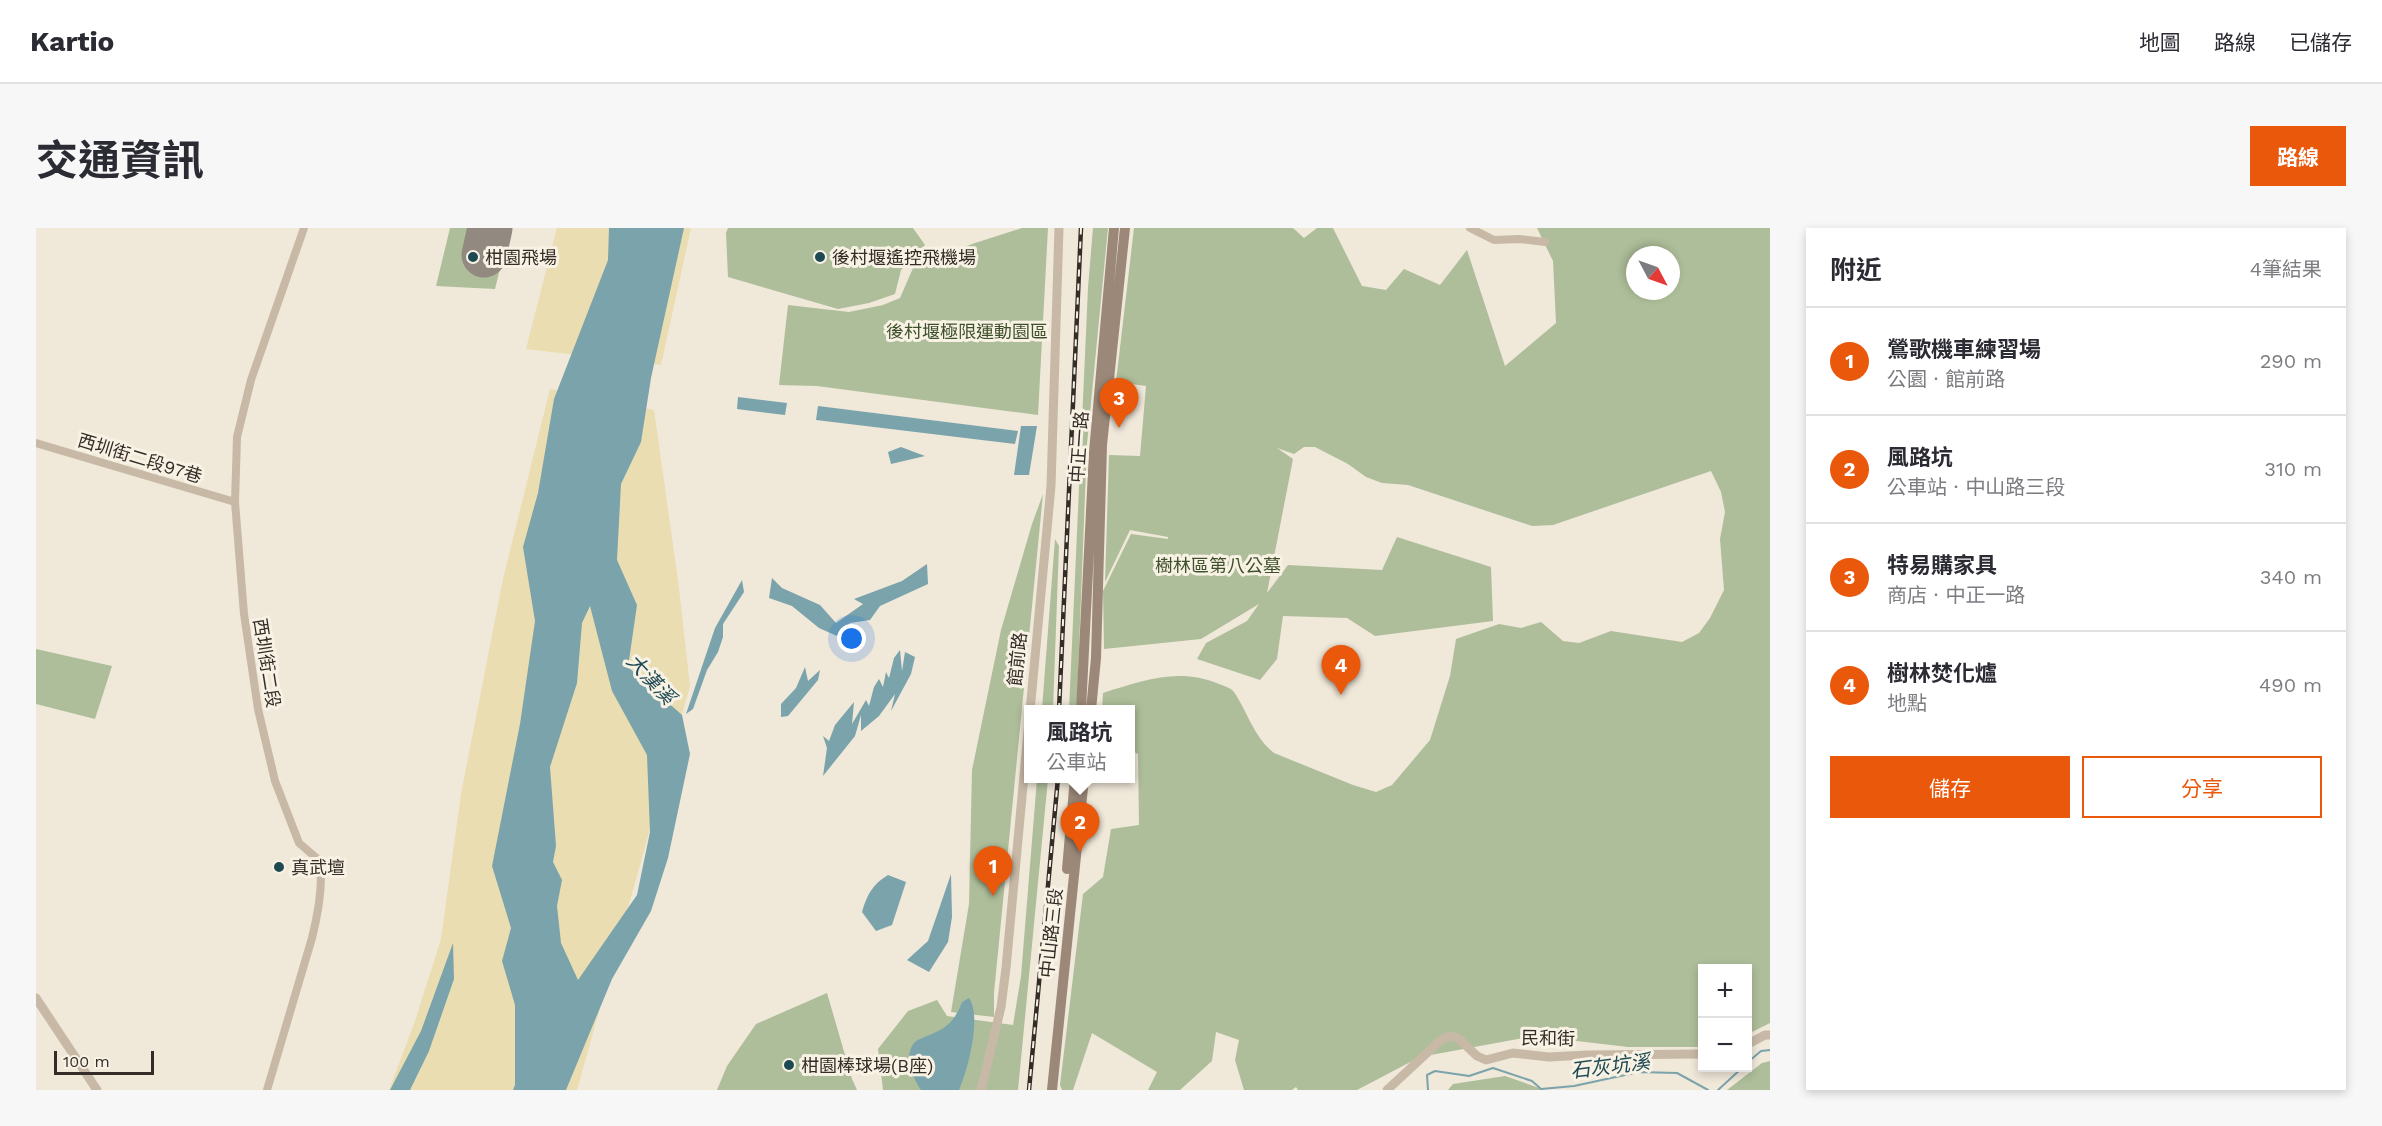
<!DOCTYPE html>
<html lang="zh-TW">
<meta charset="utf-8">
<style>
body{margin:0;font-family:"Work Sans","Noto Sans TC",sans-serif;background:#f7f7f7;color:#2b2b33}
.controls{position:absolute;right:18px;bottom:18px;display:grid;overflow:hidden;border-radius:0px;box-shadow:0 3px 9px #0003}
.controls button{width:54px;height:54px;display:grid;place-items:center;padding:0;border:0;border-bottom:2px solid #e1e1e2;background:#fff;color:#2b2b33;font:30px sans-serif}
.compass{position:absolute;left:1590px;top:18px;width:54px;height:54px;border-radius:50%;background:#fff;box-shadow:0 3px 9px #0003;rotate:131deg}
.scale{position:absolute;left:18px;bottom:15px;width:100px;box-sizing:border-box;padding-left:6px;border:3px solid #342c27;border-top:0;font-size:16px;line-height:21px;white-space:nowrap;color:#342c27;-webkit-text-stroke:4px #f8f2e5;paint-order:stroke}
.you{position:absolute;left:816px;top:411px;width:21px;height:21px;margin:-15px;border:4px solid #fff;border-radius:50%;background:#1a73e8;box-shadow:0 0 0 9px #1a73e833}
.badge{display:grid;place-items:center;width:39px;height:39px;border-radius:50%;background:#ea580c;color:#fff;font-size:20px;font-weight:700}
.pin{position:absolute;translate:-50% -50px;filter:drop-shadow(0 2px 3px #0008)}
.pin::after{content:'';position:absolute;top:32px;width:21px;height:18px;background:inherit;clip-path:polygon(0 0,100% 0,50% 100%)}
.popup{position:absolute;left:988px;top:477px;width:111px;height:78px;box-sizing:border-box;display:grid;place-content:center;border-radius:0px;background:#fff;filter:drop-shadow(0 2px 4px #0005);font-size:20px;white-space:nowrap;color:#7c7c81}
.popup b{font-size:22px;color:#2b2b33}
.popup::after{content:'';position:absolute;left:50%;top:100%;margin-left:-12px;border:12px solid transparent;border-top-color:#fff}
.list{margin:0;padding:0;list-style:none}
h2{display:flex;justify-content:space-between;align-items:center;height:78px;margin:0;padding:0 24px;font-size:26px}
h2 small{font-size:20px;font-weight:400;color:#7c7c81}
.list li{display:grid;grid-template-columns:39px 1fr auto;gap:18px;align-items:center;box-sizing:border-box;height:108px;padding:0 24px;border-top:2px solid #e1e1e2}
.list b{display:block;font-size:22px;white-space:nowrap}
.list p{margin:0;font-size:20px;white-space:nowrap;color:#7c7c81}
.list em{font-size:20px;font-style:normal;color:#7c7c81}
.actions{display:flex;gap:12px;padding:18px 24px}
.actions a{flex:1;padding:14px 0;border:2px solid #ea580c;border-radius:0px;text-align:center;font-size:21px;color:#ea580c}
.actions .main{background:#ea580c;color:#fff}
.map{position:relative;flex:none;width:1734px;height:862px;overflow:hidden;border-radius:0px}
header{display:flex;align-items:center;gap:36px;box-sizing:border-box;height:84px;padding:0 30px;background:#fff;border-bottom:2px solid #e1e1e2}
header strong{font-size:28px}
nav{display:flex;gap:33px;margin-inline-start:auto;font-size:21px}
.intro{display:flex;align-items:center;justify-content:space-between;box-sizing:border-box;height:144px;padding:0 36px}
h1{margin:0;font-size:42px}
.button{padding:15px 27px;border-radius:0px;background:#ea580c;color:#fff;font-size:21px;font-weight:700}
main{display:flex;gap:36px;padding:0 36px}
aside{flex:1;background:#fff;border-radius:0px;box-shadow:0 3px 9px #0003}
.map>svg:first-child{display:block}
.green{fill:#aebe9a;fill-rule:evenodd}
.sand{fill:#eaddb1}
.water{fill:#7aa3ab;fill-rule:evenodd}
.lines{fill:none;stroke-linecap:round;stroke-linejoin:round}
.stream{stroke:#7aa3ab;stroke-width:2}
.runway{stroke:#928a80;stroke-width:45}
.minor{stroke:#c7b9a6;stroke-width:8}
.tertiary{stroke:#c7b9a6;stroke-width:9}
.secondary{stroke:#9b8878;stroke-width:10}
.rail-casing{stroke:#342c27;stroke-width:4.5}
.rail{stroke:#f8f2e5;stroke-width:2;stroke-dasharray:7;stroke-linecap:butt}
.poi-dot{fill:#1e4953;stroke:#f8f2e5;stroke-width:2}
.labels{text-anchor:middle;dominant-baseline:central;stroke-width:6;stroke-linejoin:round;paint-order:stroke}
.poi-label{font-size:18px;fill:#342c27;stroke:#f8f2e5;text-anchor:start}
.park-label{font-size:18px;fill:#3f512c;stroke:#f8f2e5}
.street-label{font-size:18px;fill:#342c27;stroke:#f8f2e5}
.water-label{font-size:20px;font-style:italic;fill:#1e4953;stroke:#f8f2e5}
</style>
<header>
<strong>Kartio</strong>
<nav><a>地圖</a><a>路線</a><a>已儲存</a></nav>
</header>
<div class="intro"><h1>交通資訊</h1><a class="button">路線</a></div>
<main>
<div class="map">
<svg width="1734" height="862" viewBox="0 0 1734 862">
<rect width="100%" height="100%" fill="#f0e8d9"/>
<path class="green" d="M414 0H474L459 61 400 58Z
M692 0H877L889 17 865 42 859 66 833 75 802 81 692 49 690 5Z
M986 0H1012L1002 187 781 158 743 157 752 77 813 84 847 77 864 70 877 40 936 16Z
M1057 0H1072L1051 216 1041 472 1040 481 1033 482 1052 60Z
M1098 0H1257L1268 10 1281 0H1297L1326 58 1350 62 1368 41 1404 57 1431 22 1469 138 1520 95 1517 33 1501 0H1734V795L1712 806V740H1666V819H1592L1498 808 1384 829 1321 862H1262L1260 859 1256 862H1208L1199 832 1203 812 1180 804 1176 833 1144 862H1112L1121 844 1056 805 1037 862H1026L1024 857 1047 666 1067 649 1075 601 1103 597 1102 526 1095 522V482L1066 481 1067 465C1106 453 1142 439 1183 456 1188 458 1195 460 1198 464 1212 485 1218 509 1238 525L1317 557 1340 564 1356 557 1394 512 1414 448 1420 411 1463 396 1485 400 1505 394 1527 413 1543 415 1575 403 1646 414 1663 405 1674 390 1688 362 1684 311 1689 284 1685 264 1675 243 1517 297 1496 298 1372 257 1346 255 1330 249 1312 236 1279 219H1268L1258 226 1241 220 1257 231 1231 365 1252 337 1346 342 1361 309 1455 339 1457 393 1339 408 1311 390 1247 388 1241 431 1224 452 1161 431 1170 415 1211 393 1223 376 1165 411 1068 421 1067 363 1095 306 1132 311V309L1094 302 1069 354 1073 227 1104 228 1110 158 1080 154ZM1599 27H1635V63H1599Z
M1007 266 958 765V789L915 784 933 676 936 542 965 402 996 296Z
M1019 311 1023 318 1017 481H1006Z
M0 421 76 438 59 491 0 476Z
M1001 551H1012L982 862H847L842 821 872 783 901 772 911 788 977 797 985 748Z
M791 765 816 851 821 862H681L691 838 720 796Z
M1734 833V862H1691L1726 835Z
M1469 848 1509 862H1412L1417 856Z"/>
<path class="sand" d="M521 0H655L625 137 490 121Z
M514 161 618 182 642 352 654 458 541 862H353L378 796 405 711 425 566 467 351Z"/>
<path class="water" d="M573 0H648L615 150 605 214 585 256 581 332 601 377 592 439 646 487 654 526 632 630 615 683 576 751 530 862H477L479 857V777L466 733 475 700 456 638 484 496 499 393 487 319 502 265 518 171 572 32ZM554 378 576 463 611 527 614 604 601 667 542 752 525 715 521 678 526 652 517 634 520 618 514 539 541 455 546 395Z
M702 169 751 175 749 187 701 181Z
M782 178 982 203 979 216 780 192Z
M985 198H1001L993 247H978Z
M865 219 889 228 855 236 852 224Z
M891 336 892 356 844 378 834 392 814 395 801 408 783 400 756 378 733 370 736 350 746 360 784 377 800 395 827 376 818 371 866 353Z
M706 352 708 364 687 396V409L682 424 671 442 657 481 650 486 679 400Z
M864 422 866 443 869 424 879 429 875 446 855 483 859 466 843 488 825 503V487L819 508 787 548 791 520 787 508 793 513 799 497 818 474 816 496 830 472 833 478 838 459 843 451 847 459 850 444 853 450 858 430Z
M769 439 772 453 784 442 782 452 752 488 745 489V476L760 460Z
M915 646 916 689 912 714 893 744 871 732 892 713Z
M852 647 870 654 856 697 840 703 826 684C831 666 837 656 852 647Z
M417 715 418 751 393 823 374 862H354L385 803Z
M933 770C946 788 932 842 923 862H885C877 851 867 826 879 814 882 811 887 810 891 808 910 801 919 793 926 774Z"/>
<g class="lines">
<path class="stream" d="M1712 834 1725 823 1734 822
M1392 862 1391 847 1399 843 1433 848 1457 840 1496 853 1505 861 1538 858 1603 844 1641 845 1672 862
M1682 862 1706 840"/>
<path class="runway" d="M448 27 454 0"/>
<path class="minor" d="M1434 0 1458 12 1483 11 1509 14
M0 215 199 274
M231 862 276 710C282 685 287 659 284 633L263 615 239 553 222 481 208 386 199 274 201 209 215 152 268 0"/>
<path class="tertiary" d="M0 770 61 862
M1712 816 1729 807H1734
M945 862 965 779 970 740 1015 258 1023 0
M1351 862 1405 812 1414 808 1422 810 1441 828 1450 832 1477 825 1513 829 1551 827 1666 826"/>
<path class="secondary" d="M1045 482 1058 224 1078 0
M1055 482 1060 430 1066 217 1089 0
M1031 641 1039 550
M1016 862 1048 550"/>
<defs>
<path id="rail" d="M1023 482 1045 0
M993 862 1022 550"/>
</defs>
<use href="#rail" class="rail-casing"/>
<use href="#rail" class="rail"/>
</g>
<g class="poi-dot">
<circle cx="437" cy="29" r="6"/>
<circle cx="784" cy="29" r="6"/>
<circle cx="243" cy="639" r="6"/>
<circle cx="753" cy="837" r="6"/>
</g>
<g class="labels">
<g class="poi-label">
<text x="449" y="29">柑園飛場</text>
<text x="796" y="29">後村堰遙控飛機場</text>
<text x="255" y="639">真武壇</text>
<text x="765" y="837">柑園棒球場(B座)</text>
</g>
<g class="park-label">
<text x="931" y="103">後村堰極限運動園區</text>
<text x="1182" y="337">樹林區第八公墓</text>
</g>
<g class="street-label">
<text transform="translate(1043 219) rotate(-86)">中正一路</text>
<text transform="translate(104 230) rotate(17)">西圳街二段97巷</text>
<text transform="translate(981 431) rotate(-84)">館前路</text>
<text transform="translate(231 435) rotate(81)">西圳街二段</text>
<text transform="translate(1015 705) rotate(-84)">中山路三段</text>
<text transform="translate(1512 810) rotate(1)">民和街</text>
</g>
<g class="water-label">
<text transform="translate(615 451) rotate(47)">大漢溪</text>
<text transform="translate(1574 838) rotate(-7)">石灰坑溪</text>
</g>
</g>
</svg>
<div class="controls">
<button>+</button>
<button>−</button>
</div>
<svg class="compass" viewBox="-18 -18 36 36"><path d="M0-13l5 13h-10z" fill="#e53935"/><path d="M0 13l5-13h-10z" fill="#7c7c81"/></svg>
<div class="scale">100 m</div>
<div class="you"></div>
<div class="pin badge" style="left:957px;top:668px">1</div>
<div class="pin badge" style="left:1044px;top:624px">2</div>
<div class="popup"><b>風路坑</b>公車站</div>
<div class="pin badge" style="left:1083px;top:200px">3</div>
<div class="pin badge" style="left:1305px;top:467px">4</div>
</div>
<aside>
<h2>附近<small>4筆結果</small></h2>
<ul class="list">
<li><span class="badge">1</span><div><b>鶯歌機車練習場</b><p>公園 · 館前路</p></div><em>290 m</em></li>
<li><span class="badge">2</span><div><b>風路坑</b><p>公車站 · 中山路三段</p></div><em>310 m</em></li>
<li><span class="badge">3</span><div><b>特易購家具</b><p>商店 · 中正一路</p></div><em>340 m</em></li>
<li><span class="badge">4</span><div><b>樹林焚化爐</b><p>地點</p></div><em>490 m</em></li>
</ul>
<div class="actions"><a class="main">儲存</a><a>分享</a></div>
</aside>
</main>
